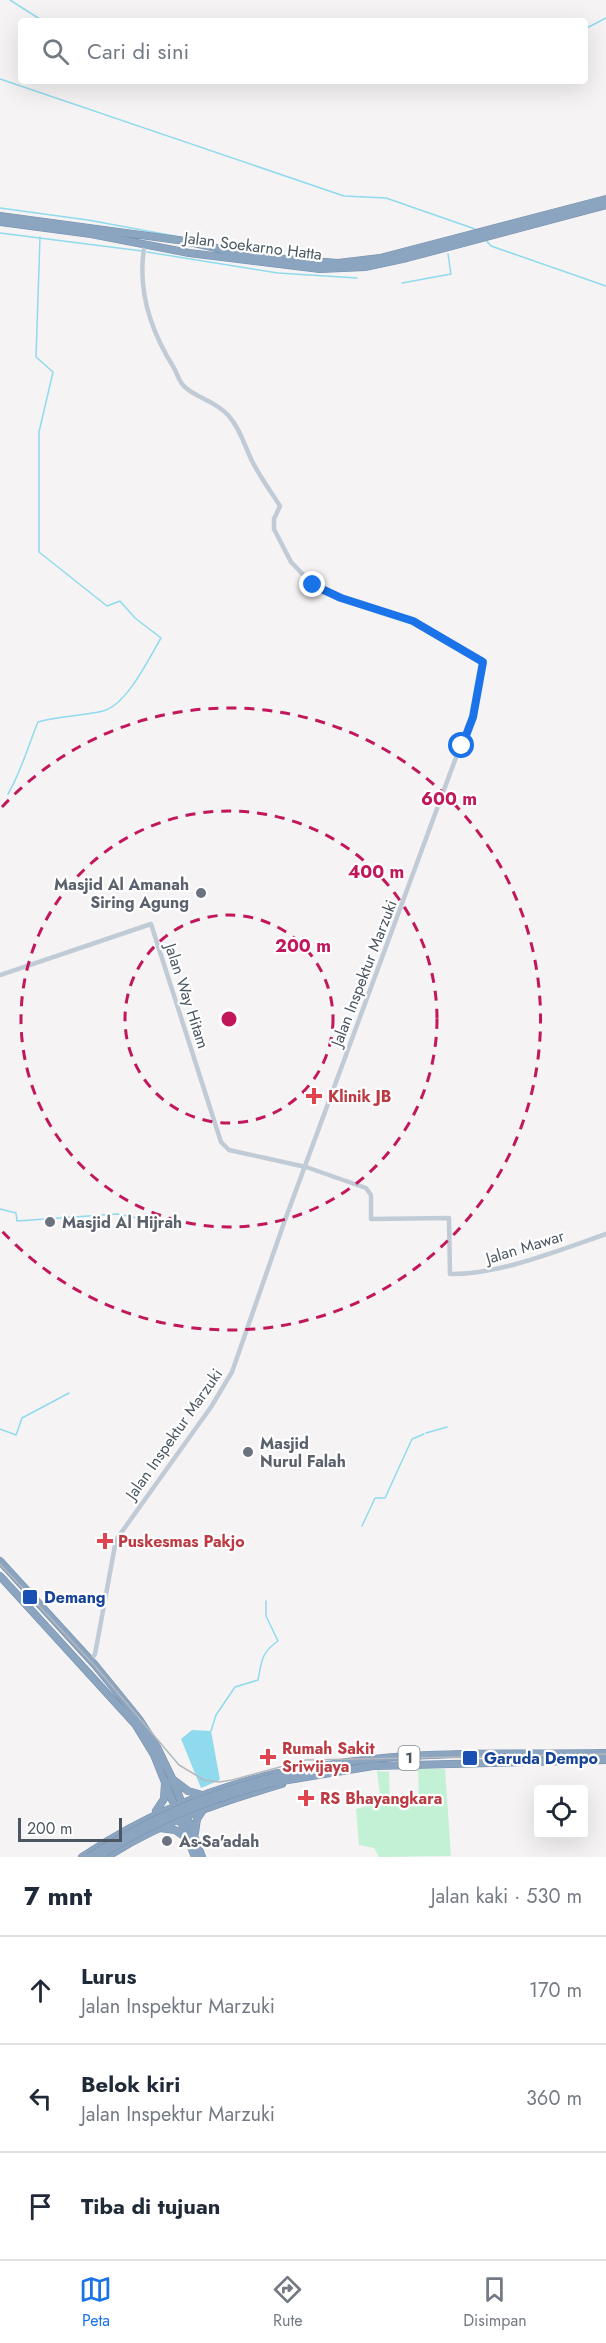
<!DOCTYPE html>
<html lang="id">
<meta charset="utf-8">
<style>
body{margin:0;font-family:Jost,sans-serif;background:#f6f6f7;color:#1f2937}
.controls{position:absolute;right:18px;bottom:18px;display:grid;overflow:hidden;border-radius:6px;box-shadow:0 6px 24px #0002}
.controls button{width:54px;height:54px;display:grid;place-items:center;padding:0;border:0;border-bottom:2px solid #e0e1e3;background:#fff;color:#1f2937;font:30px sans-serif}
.scale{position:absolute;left:18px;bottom:15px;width:104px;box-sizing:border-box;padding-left:6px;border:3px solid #4a5661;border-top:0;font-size:16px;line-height:21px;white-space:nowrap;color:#4a5661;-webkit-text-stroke:4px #fff;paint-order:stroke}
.stop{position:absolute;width:18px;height:18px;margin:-14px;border:4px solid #1a73e8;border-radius:50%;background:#fff}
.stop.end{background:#1a73e8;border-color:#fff;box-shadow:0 2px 6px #0008}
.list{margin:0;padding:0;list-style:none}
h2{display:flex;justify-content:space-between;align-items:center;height:78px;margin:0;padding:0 24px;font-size:26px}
h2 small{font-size:20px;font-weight:400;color:#747a83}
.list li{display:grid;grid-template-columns:39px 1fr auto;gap:18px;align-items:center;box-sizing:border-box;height:108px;padding:0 24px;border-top:2px solid #e0e1e3}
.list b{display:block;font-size:22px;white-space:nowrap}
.list p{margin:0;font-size:20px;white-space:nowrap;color:#747a83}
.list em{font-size:20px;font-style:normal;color:#747a83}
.icon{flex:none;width:33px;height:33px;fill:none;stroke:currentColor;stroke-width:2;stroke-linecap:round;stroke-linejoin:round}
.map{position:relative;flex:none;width:606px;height:1857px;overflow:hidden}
.search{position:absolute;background:#fff;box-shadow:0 6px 24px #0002;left:18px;right:18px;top:18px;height:66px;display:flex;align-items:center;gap:15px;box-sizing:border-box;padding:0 21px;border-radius:6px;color:#747a83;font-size:22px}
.sheet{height:402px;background:#fff}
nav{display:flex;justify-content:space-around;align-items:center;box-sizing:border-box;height:84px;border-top:2px solid #e0e1e3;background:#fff;font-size:16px;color:#747a83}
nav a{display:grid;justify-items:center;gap:3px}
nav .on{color:#1a73e8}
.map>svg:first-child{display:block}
.green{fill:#c3f1d5}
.water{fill:#90daee}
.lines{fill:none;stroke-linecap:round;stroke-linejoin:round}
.stream{stroke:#90daee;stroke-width:1.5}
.highway-casing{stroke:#7690ad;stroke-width:8}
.secondary{stroke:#c1cbd6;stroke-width:4.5}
.highway{stroke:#8ba5c1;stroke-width:7}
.tram{stroke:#b5b8bd;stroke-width:1.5}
.highway-bridge-casing{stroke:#7690ad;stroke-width:8;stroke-linecap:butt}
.highway-bridge{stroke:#8ba5c1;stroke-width:7}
.route{stroke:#1a73e8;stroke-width:8}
.ring{fill:none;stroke:#c2185b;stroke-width:3;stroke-dasharray:10 8}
.worship-dot{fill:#6b7280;stroke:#fff;stroke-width:2}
.health-dot{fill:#e0444e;stroke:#fff;stroke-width:2}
.transit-dot{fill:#1a4fb4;stroke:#fff;stroke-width:2}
.labels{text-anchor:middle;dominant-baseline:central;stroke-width:4.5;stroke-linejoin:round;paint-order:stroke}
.shield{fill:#fff;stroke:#808990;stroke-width:1.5}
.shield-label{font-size:15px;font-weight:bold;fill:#4a5661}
.street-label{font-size:16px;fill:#4a5661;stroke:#fff}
.worship-label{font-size:16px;font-weight:bold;fill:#5b616d;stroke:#fff;text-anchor:start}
.health-label{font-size:16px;font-weight:bold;fill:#be3a42;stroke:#fff;text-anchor:start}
.transit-label{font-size:16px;font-weight:bold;fill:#164399;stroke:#fff;text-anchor:start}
.centre{fill:#c2185b;stroke:#fff;stroke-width:3}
.ring-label{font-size:18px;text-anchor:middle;font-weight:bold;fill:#c2185b;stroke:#fff;stroke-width:4.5;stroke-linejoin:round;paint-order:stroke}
</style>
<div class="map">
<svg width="606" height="1857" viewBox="0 0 606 1857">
<rect width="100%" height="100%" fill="#f5f3f3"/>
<path class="green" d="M418 1769H445L451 1856 379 1857 374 1848 359 1845 356 1809 381 1802 377 1771 389 1772 390 1806 419 1805Z"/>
<path class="water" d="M192 1730 211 1731 220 1780 201 1788 181 1739Z"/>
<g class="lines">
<path class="stream" d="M10 0 43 21
M585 29 606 18
M0 79 344 196 386 198 475 229
M0 208 88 220 180 237
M0 233 142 251
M485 239 491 246 606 286
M147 252 278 273 357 278
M402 283 451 274 448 254
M8 794C21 772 28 746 38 722 60 716 82 716 103 711 127 705 149 658 161 638L135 618 120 601 107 606 39 552V432L53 372 36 357 40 237
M0 1209 16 1213 17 1221 117 1214 158 1222
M0 1429 16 1435 22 1418 69 1393
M426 1433 447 1427
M362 1526 375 1498H385L412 1439 424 1434
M211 1731 216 1715 235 1687 258 1680C262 1660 261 1653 278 1641L266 1616V1601"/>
<defs>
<path id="highway" d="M0 216 185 241 229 251 284 259 338 263 380 258 606 199
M0 222 91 234 189 253 320 269 365 267 407 258 606 205
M0 1561 95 1665 139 1719 157 1747 173 1780 202 1857
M0 1576 135 1724 154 1755 195 1857
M274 1777C381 1747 496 1755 606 1753
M175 1781 188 1791 199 1794
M276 1782 373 1766 606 1760
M156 1811 164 1799 165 1783
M160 1828 175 1830 188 1839
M195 1833 197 1819 203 1810
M82 1857C145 1815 205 1790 278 1773
M107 1857C161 1822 221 1802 282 1784"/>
</defs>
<use href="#highway" class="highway-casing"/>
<path class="secondary" d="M0 975 151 924 221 1142 229 1150 306 1167 366 1188 371 1195V1219L449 1218 450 1274C498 1275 560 1250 606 1234
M91 1660 95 1654 116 1540 211 1407 232 1372 285 1220 455 760 473 717 483 666 480 660 413 621 341 598 313 585 291 562 274 529V519L280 506C271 492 261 478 253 463 245 447 240 428 228 415 215 401 199 399 186 388 179 383 178 375 174 368 150 330 136 289 145 243"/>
<use href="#highway" class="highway"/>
<path class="tram" d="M0 1564 95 1666 179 1765 204 1780 219 1782 232 1780 306 1760 606 1754"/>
<defs>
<path id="highway-bridge" d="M89 1857C149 1819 205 1794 274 1777
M98 1857C153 1821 212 1797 276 1782"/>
</defs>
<use href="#highway-bridge" class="highway-bridge-casing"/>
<use href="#highway-bridge" class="highway-bridge"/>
</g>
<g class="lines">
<path class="route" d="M313 585 341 598 413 621 483 662 473 717 462 746"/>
</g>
<g class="ring">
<circle cx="229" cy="1019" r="104"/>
<circle cx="229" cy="1019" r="208"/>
<path d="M2 807A311 311 0 1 1 2 1231"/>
</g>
<g class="worship-dot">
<circle cx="201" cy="893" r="6"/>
<circle cx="50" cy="1222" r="6"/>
<circle cx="248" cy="1452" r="6"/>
<circle cx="167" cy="1841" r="6"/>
</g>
<g class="health-dot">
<path d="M311 1087h6v6h6v6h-6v6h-6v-6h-6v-6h6z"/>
<path d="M102 1532h6v6h6v6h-6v6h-6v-6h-6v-6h6z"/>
<path d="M265 1748h6v6h6v6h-6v6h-6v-6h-6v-6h6z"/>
<path d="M303 1789h6v6h6v6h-6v6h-6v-6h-6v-6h6z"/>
</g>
<g class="transit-dot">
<rect x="22" y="1589" width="16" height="16" rx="3"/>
<rect x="462" y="1750" width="16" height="16" rx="3"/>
</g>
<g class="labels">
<rect class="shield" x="398.5" y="1746" width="21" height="24" rx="4.5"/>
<g class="shield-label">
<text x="409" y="1758">1</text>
</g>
<g class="street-label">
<text transform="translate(253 246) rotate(7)">Jalan Soekarno Hatta</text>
<text transform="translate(364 973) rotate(-69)">Jalan Inspektur Marzuki</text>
<text transform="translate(187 996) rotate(72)">Jalan Way Hitam</text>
<text transform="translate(525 1247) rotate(-17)">Jalan Mawar</text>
<text transform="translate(174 1434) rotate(-55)">Jalan Inspektur Marzuki</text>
</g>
<g class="worship-label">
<text x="189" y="884" text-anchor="end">Masjid Al Amanah<tspan x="189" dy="18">Siring Agung</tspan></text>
<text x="62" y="1222">Masjid Al Hijrah</text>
<text x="260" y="1443">Masjid<tspan x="260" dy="18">Nurul Falah</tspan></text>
<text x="179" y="1841">As-Sa'adah</text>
</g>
<g class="health-label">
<text x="328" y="1096">Klinik JB</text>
<text x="118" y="1541">Puskesmas Pakjo</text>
<text x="282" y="1748">Rumah Sakit<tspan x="282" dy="18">Sriwijaya</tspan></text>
<text x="320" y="1798">RS Bhayangkara</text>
</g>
<g class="transit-label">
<text x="44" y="1597">Demang</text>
<text x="484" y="1758">Garuda Dempo</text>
</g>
</g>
<circle cx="229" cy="1019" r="9" class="centre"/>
<g class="ring-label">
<text x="449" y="805">600 m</text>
<text x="376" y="878">400 m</text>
<text x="303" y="952">200 m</text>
</g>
</svg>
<div class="controls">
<button><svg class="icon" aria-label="locate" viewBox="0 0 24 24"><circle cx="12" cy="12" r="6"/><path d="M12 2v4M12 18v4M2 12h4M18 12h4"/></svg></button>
</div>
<div class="scale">200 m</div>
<div class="stop" style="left:462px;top:746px"></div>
<div class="stop end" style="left:313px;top:585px"></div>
<div class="search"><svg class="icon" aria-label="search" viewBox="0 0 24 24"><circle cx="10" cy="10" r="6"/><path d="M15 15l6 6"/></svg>Cari di sini</div>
</div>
<section class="sheet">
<h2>7 mnt<small>Jalan kaki · 530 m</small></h2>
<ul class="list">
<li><svg class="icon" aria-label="ahead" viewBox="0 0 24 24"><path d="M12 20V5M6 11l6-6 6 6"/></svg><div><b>Lurus</b><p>Jalan Inspektur Marzuki</p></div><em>170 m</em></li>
<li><svg class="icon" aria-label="left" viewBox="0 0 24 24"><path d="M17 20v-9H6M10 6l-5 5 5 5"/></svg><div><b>Belok kiri</b><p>Jalan Inspektur Marzuki</p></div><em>360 m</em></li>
<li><svg class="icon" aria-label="arrive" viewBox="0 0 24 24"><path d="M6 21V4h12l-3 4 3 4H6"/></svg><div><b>Tiba di tujuan</b></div></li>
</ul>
</section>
<nav>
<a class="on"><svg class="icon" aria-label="map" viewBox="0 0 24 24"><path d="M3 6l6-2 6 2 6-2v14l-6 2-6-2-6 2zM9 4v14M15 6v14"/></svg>Peta</a>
<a><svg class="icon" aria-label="directions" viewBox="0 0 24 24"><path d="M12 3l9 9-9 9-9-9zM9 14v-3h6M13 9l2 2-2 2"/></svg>Rute</a>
<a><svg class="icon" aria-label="saved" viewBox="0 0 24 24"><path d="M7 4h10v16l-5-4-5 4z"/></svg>Disimpan</a>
</nav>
